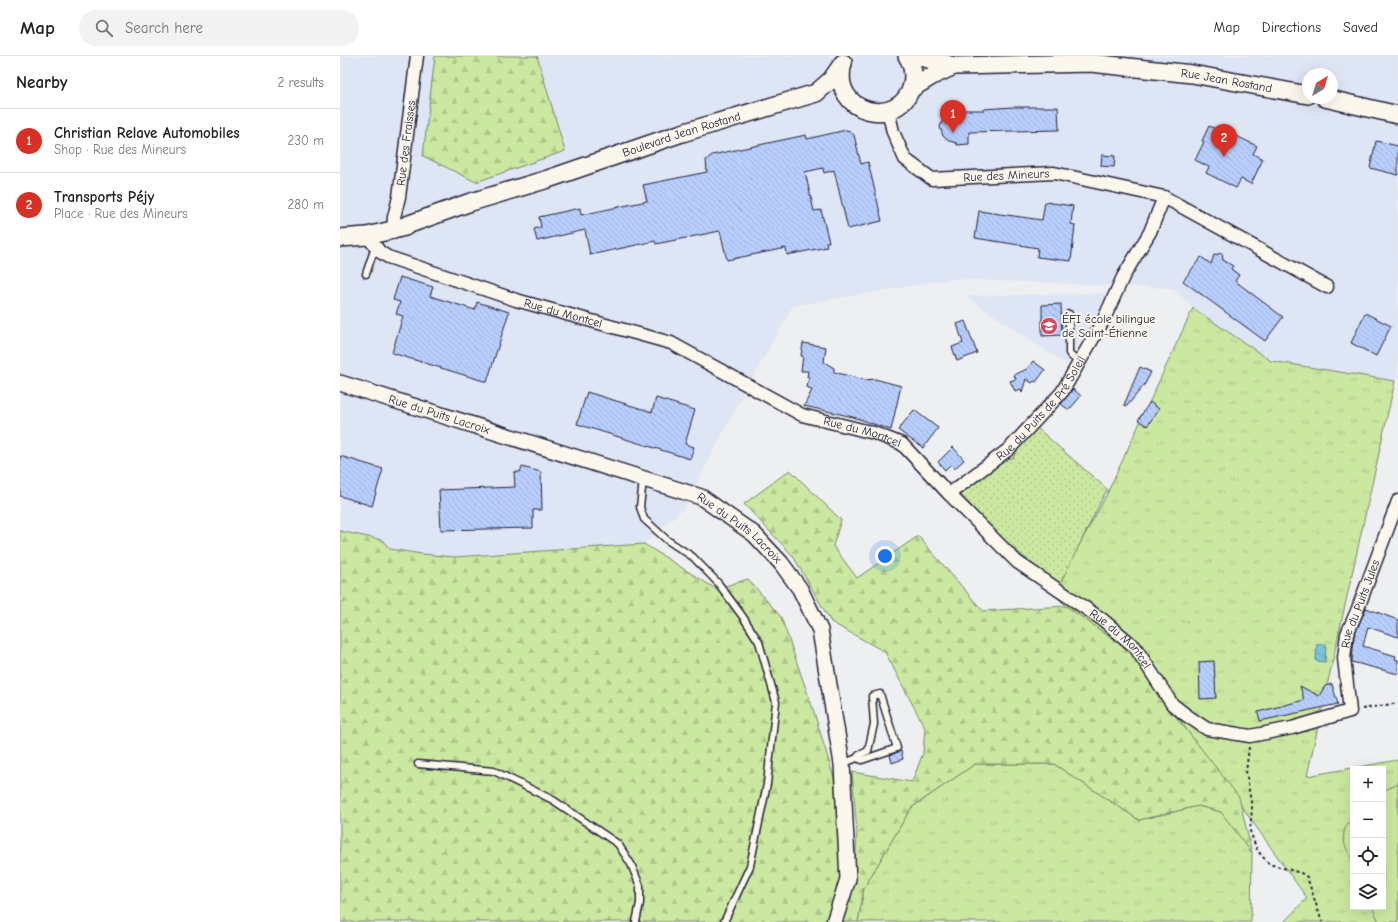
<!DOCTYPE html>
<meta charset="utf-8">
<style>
body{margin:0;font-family:"Comic Neue",sans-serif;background:#f2f2f2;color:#202124}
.controls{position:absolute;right:12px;bottom:12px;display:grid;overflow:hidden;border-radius:0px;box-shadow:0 4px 16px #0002}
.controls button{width:36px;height:36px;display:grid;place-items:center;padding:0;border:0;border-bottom:1px solid #e0e0e0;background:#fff;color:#202124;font:20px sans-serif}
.compass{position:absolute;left:962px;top:12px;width:36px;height:36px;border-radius:50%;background:#fff;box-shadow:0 4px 16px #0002;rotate:38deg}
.you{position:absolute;left:545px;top:500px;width:14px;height:14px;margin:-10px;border:3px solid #fff;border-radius:50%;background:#1a73e8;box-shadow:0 0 0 6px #1a73e833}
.badge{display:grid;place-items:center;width:26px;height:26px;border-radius:50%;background:#d93025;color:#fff;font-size:13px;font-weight:700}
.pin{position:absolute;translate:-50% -33px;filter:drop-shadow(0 1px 2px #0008)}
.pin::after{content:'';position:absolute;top:21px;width:14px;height:12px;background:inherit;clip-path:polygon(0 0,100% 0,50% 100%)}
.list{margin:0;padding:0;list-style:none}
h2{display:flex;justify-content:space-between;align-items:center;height:52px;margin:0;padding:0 16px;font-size:17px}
h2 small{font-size:13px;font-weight:400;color:#757577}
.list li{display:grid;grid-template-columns:26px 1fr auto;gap:12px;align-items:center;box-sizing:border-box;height:64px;padding:0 16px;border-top:1px solid #e0e0e0}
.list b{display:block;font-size:15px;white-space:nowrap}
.list p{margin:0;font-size:13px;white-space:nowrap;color:#757577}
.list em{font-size:13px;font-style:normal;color:#757577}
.icon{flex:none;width:22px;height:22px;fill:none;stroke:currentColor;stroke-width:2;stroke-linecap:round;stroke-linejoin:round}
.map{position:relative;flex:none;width:1058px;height:866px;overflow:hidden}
header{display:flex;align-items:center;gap:24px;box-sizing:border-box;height:56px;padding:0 20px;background:#fff;border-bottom:1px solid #e0e0e0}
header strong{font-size:19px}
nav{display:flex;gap:22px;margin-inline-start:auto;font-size:14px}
.search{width:280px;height:36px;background:#f2f2f2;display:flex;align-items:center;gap:10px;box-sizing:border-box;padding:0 14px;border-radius:22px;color:#757577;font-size:15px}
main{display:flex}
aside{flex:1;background:#fff}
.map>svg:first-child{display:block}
.built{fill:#dee5f4;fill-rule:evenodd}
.grass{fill:url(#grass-tufts);stroke:#76856e;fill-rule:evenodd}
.forest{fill:url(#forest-firs);stroke:#76856e}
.garden{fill:url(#garden-dots);stroke:#76856e}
.pitch{fill:#cbe8a0;stroke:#76856e}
.water{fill:url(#water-ripples);stroke:#57839b}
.building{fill:url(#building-back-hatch);stroke:#22223b}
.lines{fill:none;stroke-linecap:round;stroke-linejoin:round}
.service-casing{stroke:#22223b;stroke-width:9}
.minor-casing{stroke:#22223b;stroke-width:15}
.tertiary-casing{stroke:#22223b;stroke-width:18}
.secondary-casing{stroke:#22223b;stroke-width:20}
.path{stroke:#22223b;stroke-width:2;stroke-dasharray:3 3;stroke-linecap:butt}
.service{stroke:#fbf7ec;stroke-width:6}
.minor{stroke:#fbf7ec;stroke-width:12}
.tertiary{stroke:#fbf7ec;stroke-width:15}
.secondary{stroke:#fbf7ec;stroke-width:17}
.labels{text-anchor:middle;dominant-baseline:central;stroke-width:4;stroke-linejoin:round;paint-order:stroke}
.street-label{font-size:12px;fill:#22223b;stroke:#fbf7ec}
.poi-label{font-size:12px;fill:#22223b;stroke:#fbf7ec;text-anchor:start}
</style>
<header>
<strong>Map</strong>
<div class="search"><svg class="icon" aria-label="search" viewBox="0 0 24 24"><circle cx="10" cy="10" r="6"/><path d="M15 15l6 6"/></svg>Search here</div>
<nav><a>Map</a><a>Directions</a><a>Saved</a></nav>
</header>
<main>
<aside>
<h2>Nearby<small>2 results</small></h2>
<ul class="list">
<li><span class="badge">1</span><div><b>Christian Relave Automobiles</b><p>Shop · Rue des Mineurs</p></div><em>230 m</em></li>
<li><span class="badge">2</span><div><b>Transports Péjy</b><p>Place · Rue des Mineurs</p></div><em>280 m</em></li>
</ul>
</aside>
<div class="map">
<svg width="1058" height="866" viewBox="0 0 1058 866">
<defs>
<pattern id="grass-tufts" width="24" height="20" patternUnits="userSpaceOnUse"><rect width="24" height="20" fill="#cbe8a0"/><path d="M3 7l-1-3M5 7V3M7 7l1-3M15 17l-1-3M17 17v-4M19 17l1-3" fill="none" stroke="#aec78b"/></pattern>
<pattern id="forest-firs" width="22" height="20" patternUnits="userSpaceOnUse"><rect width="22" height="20" fill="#cbe8a0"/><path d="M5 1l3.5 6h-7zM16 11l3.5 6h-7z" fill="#aec78b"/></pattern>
<pattern id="garden-dots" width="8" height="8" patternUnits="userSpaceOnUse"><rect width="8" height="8" fill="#cbe8a0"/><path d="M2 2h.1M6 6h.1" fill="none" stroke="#aec78b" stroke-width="1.8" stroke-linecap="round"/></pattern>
<pattern id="water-ripples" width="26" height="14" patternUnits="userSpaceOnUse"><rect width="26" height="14" fill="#7bc4db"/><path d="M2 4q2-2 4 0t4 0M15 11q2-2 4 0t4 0" fill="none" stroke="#6aa8bd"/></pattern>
<pattern id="building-back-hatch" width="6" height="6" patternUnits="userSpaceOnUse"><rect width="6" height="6" fill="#b8cffe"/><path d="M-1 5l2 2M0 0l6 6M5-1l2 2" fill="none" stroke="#9eb1db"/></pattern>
</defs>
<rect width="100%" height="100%" fill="#eeeff0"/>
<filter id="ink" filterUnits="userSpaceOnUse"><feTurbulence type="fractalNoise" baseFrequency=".025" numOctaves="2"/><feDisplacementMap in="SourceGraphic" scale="8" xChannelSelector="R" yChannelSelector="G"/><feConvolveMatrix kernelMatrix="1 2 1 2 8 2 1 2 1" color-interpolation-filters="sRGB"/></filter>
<g filter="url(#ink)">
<path class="built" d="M0 0H1058V322L1055 325 931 305 853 252 833 232 611 223 453 250 399 346 344 452 304 488 114 501 82 498 49 493 42 484 0 475ZM968 18H992V42H968Z
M769 237 726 308 625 240Z"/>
<path class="grass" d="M853 252 931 305 1055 325 967 720 1058 704V866H944L967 842 791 596 726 550 713 537 765 442ZM1013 713H1043V851H1013Z
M635 708H714L799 764 858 750 882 756 912 797 911 866H518L524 832 571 752Z"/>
<path class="forest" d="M95 0H197L225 95 136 126 83 100Z
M450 414 501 464 493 490 517 522 578 480 643 555 726 550 791 596 834 658 899 741 912 797 881 756 858 750 799 764 714 708H635L571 752 524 832 518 866H501L514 825 517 776 512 716 572 726 583 697 585 672 545 596 491 566 453 500 404 448Z
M0 475 42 484 50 493 82 498 114 501 304 488 376 533 408 523 441 561 474 656 494 722 502 824 486 866H0Z"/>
<path class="garden" d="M697 372 767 433 720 528 690 506 661 482 619 437 662 403 673 402 676 396 674 394Z"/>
<path class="pitch" d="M1058 728V866H1039L1032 851H1043V735Z
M1013 760V806C1003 786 998 779 1013 760Z"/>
<path class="water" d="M977 588H986L985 606 976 605Z"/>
<path class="building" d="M672 51H718L719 74 629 76V88L617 89V87L609 85 603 80 600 71 603 63 608 57 617 54H644V53Z
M869 70 885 77 886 75 917 90 913 98 923 103 911 128 901 123 896 132 866 117 869 111 855 104 864 86 862 85Z
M506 74 510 75 514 79 521 108 528 106 542 165 508 173 494 114 484 117 483 112 465 116 474 155 481 154 489 186H486L487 191 447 199 446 192 387 204 380 175 316 188 315 185 250 199 245 174 197 185 194 173 201 171 199 161 240 152 241 159 307 145 303 129 367 116 366 104 372 99 466 79 467 83Z
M1036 85 1058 90V119L1030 112Z
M762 99 775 100 774 111 761 110Z
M705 146 733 150 731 168 735 169 731 205 697 201 698 192 635 182 639 155 702 164Z
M882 197 883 204 893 210 891 213 899 219 895 225 943 261 925 285 843 225 861 201 871 208 874 199Z
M60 221 93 231 90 240 135 254 137 246 169 256 147 326 52 297 63 260 56 258 60 246 53 244Z
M721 248 722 279 702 280V249Z
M1025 257 1051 270 1036 300 1011 287Z
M625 265 637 297 617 305 612 291 623 287 617 268Z
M463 287 486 291 484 306 494 312V316L525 324 535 323 561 330 551 374 513 361 464 350 472 334 467 331 469 321H467L468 315H461L463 300H461Z
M693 305 705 314 696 326 694 325 692 327 686 323 682 336 681 333 675 335 670 325 676 323 674 319 687 313Z
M800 311 811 316 805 328 787 350 784 349Z
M733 333 741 340 729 354 721 348Z
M247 336 312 356 316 342 355 354 345 388 354 391 350 403 237 368Z
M810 346 819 353 807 370 798 364Z
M574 354 598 372 583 392 558 374Z
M613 391 624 404 614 413 610 409 605 414 598 406Z
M0 400 43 413 32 450 0 440Z
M182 411 201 416 202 454H193V472L101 474 99 434 175 431 174 416H180Z
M1026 552 1058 564V581L1028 571 1023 590 1056 600 1055 603 1058 604V618L1012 606 1014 580Z
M874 605 876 642 860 643 859 606Z
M992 628 998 648 920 665 918 656 964 644 960 630 979 640 985 630Z
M561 695 563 703 552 707 550 699Z"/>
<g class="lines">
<defs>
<path id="service" d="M26 218 35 191
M729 258V297L731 300 739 306
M303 424 300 451 304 463 327 484 353 501 378 527 403 561 419 586 436 646 427 728 410 810 384 866
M78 708 154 715 213 744 278 788 291 808 300 830V847L296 866
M502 708 517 702 519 699 528 695 534 668 532 640 540 638 557 692 522 704 517 702"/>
<g id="minor">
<path id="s1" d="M548 54 553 76 565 103 592 123 714 117 824 141 987 231"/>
<path id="s2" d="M53 174 54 161 59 141 77 0"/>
<path id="s3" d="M27 180 40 196 48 201 176 244 331 287 462 359 534 377 562 388 609 438 677 506 763 564 795 591 832 648 846 659 867 673 910 680 952 672 1010 655 1004 602 1007 578 1017 555 1058 445"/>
<path id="s4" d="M609 438 669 393 722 336 763 265 783 221 810 176 824 141"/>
</g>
<g id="tertiary">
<path id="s5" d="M0 327 361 441 414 478 441 507 460 533 480 574 502 708 508 823 494 866"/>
</g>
<g id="secondary">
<path id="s6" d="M577 0 614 10 751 7 852 18 968 39"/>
<path d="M503 7C489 59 561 74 572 29 574 19 573 9 567 0"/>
<path d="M571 33 592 20 614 10"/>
<path d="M985 42 1058 59"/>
<path id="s7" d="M53 174 128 147 208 123 342 77 476 37 491 24 503 7"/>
<path d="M0 182 27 180 65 171"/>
</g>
</defs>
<use href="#service" class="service-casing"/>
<use href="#minor" class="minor-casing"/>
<use href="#tertiary" class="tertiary-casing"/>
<use href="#secondary" class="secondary-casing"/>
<path class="path" d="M1022 653 1058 647
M909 691 906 716 912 752 910 775 917 794 929 808 961 817 967 821 982 866"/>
<use href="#service" class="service"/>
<use href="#minor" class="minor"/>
<use href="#tertiary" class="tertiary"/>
<use href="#secondary" class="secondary"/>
</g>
</g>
<defs>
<symbol id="school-disc" viewBox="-11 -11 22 22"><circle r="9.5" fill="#d1495b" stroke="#fbf7ec"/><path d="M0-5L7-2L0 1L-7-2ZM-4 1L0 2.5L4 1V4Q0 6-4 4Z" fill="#fff"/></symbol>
</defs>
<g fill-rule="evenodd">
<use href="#school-disc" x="699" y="260" width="20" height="20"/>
</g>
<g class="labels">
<g class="street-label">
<text stroke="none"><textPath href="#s6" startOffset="312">Rue Jean Rostand</textPath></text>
<text stroke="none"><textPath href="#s7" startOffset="304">Boulevard Jean Rostand</textPath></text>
<text stroke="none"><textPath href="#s2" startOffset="88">Rue des Fraisses</textPath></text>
<text stroke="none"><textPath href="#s1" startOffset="160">Rue des Mineurs</textPath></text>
<text stroke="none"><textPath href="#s3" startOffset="214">Rue du Montcel</textPath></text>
<text stroke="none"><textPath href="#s4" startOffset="127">Rue du Puits de Pré Soleil</textPath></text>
<text stroke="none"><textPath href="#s5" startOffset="104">Rue du Puits Lacroix</textPath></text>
<text stroke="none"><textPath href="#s3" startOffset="538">Rue du Montcel</textPath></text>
<text stroke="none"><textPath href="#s5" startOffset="428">Rue du Puits Lacroix</textPath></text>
<text stroke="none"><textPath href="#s3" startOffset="1258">Rue du Puits Jules</textPath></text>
<text stroke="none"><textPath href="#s3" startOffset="874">Rue du Montcel</textPath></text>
</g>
<g class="poi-label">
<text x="722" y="263">ÉFI école bilingue<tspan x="722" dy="14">de Saint-Étienne</tspan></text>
</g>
</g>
</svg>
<div class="controls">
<button>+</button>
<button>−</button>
<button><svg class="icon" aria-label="locate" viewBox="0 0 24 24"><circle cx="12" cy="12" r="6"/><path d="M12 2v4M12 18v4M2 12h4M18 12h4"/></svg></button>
<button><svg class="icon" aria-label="layers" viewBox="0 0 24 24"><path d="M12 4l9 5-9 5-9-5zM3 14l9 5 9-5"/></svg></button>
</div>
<svg class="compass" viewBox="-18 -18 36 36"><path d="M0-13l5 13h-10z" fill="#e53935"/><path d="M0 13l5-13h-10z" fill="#757577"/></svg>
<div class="you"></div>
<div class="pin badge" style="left:613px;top:77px">1</div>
<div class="pin badge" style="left:884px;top:101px">2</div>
</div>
</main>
